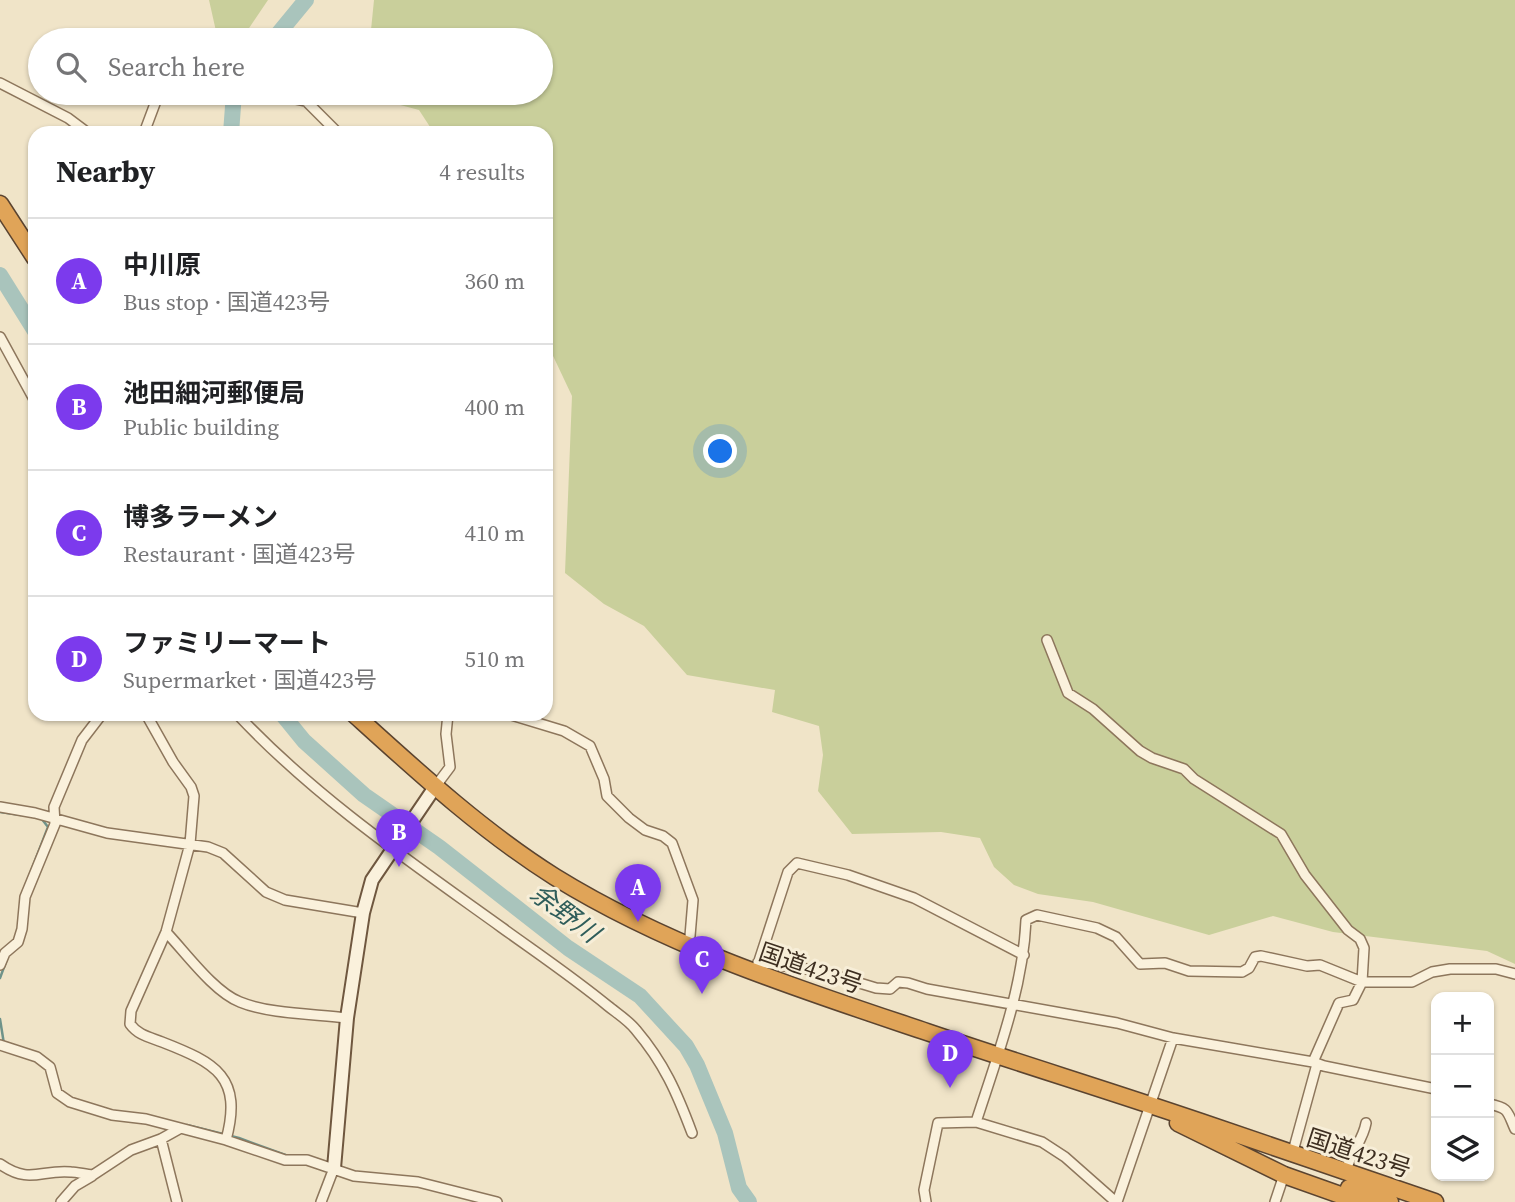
<!DOCTYPE html>
<meta charset="utf-8">
<style>
body{margin:0;font-family:"Source Serif 4","Noto Sans JP",serif;background:#f6f6f6;color:#202124}
.controls{position:absolute;right:21px;bottom:21px;display:grid;overflow:hidden;border-radius:14px;box-shadow:0 2px 5px #0004}
.controls button{width:63px;height:63px;display:grid;place-items:center;padding:0;border:0;border-bottom:2px solid #e0e0e0;background:#fff;color:#202124;font:35px sans-serif}
.you{position:absolute;left:721px;top:452px;width:24px;height:24px;margin:-18px;border:5px solid #fff;border-radius:50%;background:#1a73e8;box-shadow:0 0 0 10px #1a73e833}
.badge{display:grid;place-items:center;width:46px;height:46px;border-radius:50%;background:#7c3aed;color:#fff;font-size:23px;font-weight:700}
.pin{position:absolute;translate:-50% -58px;filter:drop-shadow(0 2px 4px #0008)}
.pin::after{content:'';position:absolute;top:37px;width:24px;height:21px;background:inherit;clip-path:polygon(0 0,100% 0,50% 100%)}
.list{margin:0;padding:0;list-style:none}
h2{display:flex;justify-content:space-between;align-items:center;height:91px;margin:0;padding:0 28px;font-size:30px}
h2 small{font-size:23px;font-weight:400;color:#757577}
.list li{display:grid;grid-template-columns:46px 1fr auto;gap:21px;align-items:center;box-sizing:border-box;height:126px;padding:0 28px;border-top:2px solid #e0e0e0}
.list b{display:block;font-size:26px;white-space:nowrap}
.list p{margin:0;font-size:23px;white-space:nowrap;color:#757577}
.list em{font-size:23px;font-style:normal;color:#757577}
.icon{flex:none;width:38px;height:38px;fill:none;stroke:currentColor;stroke-width:2;stroke-linecap:round;stroke-linejoin:round}
.map{position:relative;flex:none;width:1515px;height:1202px;overflow:hidden}
.search{position:absolute;background:#fff;box-shadow:0 2px 5px #0004;left:28px;top:28px;width:525px;height:77px;display:flex;align-items:center;gap:18px;box-sizing:border-box;padding:0 24px;border-radius:38px;color:#757577;font-size:26px}
.panel{position:absolute;background:#fff;box-shadow:0 2px 5px #0004;left:28px;top:126px;width:525px;height:595px;border-radius:21px}
.map>svg:first-child{display:block}
.green{fill:#c9cf9b}
.lines{fill:none;stroke-linecap:round;stroke-linejoin:round}
.stream{stroke:#6f938a;stroke-width:2.5}
.river{stroke:#a9c4bc;stroke-width:16}
.street-casing{stroke:#8d765c;stroke-width:12}
.secondary-casing{stroke:#6f573f;stroke-width:16}
.highway-casing{stroke:#5b4430;stroke-width:19}
.street{stroke:#faf1dc;stroke-width:9}
.secondary{stroke:#faf1dc;stroke-width:12}
.highway{stroke:#e0a458;stroke-width:16}
.labels{text-anchor:middle;dominant-baseline:central;stroke-width:6;stroke-linejoin:round;paint-order:stroke}
.street-label{font-size:24px;fill:#3d2e20;stroke:#f7eed8}
.water-label{font-size:26px;font-style:italic;fill:#2f5d5a;stroke:#f7eed8}
</style>
<div class="map">
<svg width="1515" height="1202" viewBox="0 0 1515 1202">
<rect width="100%" height="100%" fill="#f0e4c8"/>
<path class="green" d="M209 0H268L241 40H218Z
M374 0H1515V964L1487 951 1333 932 1273 916 1209 935 1093 902 1038 894 1014 885 994 867 980 838 941 832 852 834 818 791 823 755 819 726 772 712 775 690 687 675 644 626 604 604 565 573 572 396 546 341V133H434L419 110 363 95V93H541V40H370Z"/>
<g class="lines">
<path class="stream" d="M0 812 21 815
M28 879 48 827 41 818
M0 978 7 959
M0 1019 4 1044
M187 1125 239 1138 291 1157"/>
<path class="river" d="M273 40 306 0
M231 133 234 93
M0 275 35 331
M282 714 304 741 364 795 439 847 568 948 640 996 686 1046 697 1065 725 1133 739 1188 749 1202"/>
<defs>
<path id="street" d="M0 83 68 118 88 133
M267 93 306 101 338 133
M144 133 159 93
M0 337 35 401
M1047 640 1068 693 1093 709 1140 751 1152 758 1184 769 1194 779 1281 834 1305 875 1348 930 1360 939 1364 948 1362 982 1353 1000 1339 1003 1313 1062
M146 714 173 762 191 787 194 796 190 844 166 932 131 1011 130 1024C138 1035 149 1037 162 1042 216 1063 243 1077 226 1140
M237 714C315 797 409 861 501 927 537 953 574 978 608 1006 618 1014 629 1021 636 1030 664 1063 677 1093 692 1133
M508 714 564 731 590 746 604 779 607 796 629 818 645 830 663 836 672 843 693 900 690 936 687 946
M435 787 450 767 446 734 448 714
M0 807 35 813 107 833 208 847 223 853 266 892 285 900 363 913
M166 932C186 953 214 992 240 1002 269 1014 316 1014 347 1018
M758 962 820 971 876 988 890 989 898 982 908 983 927 989 1117 1023 1173 1038 1313 1062 1324 1066 1436 1089
M0 965 5 953 18 942 22 929 25 897 55 824 54 807 82 740 102 714
M757 967 788 872 797 863 848 875 914 898 1024 955
M0 1045 37 1057 50 1067 57 1093 70 1102 112 1115 146 1119 226 1140 285 1160H307L354 1176 418 1182 497 1202
M1489 1104C1509 1108 1507 1111 1515 1129
M976 1122C997 1057 1023 989 1026 920L1037 915 1097 928 1116 937 1140 964 1165 963 1189 971 1242 972 1249 968 1255 957 1261 956 1307 966 1320 965 1362 982H1412L1432 972 1450 969H1496L1515 974
M161 1139 177 1202
M1292 1155 1317 1064
M0 1164C30 1185 41 1169 71 1172 78 1172 86 1175 93 1175L131 1150 161 1139 179 1129
M1346 1172C1350 1152 1363 1141 1366 1123
M61 1202 75 1186 92 1176
M321 1202 334 1168
M926 1202 924 1190 938 1123 976 1122 1042 1142 1065 1157 1116 1202
M1117 1202 1173 1038
M1275 1202 1284 1175"/>
<path id="secondary" d="M334 1168 347 1018 363 913 372 880 435 787"/>
<path id="highway" d="M0 204 35 258
M354 714C418 772 482 831 555 877 670 948 799 989 927 1032 1018 1063 1110 1091 1201 1122 1279 1149 1357 1175 1435 1202
M1178 1123 1284 1175 1360 1202
M1349 1188 1390 1202"/>
</defs>
<use href="#street" class="street-casing"/>
<use href="#secondary" class="secondary-casing"/>
<use href="#highway" class="highway-casing"/>
<use href="#street" class="street"/>
<use href="#secondary" class="secondary"/>
<use href="#highway" class="highway"/>
</g>
<g class="labels">
<g class="street-label">
<text transform="translate(811 968) rotate(19)">国道423号</text>
<text transform="translate(1359 1153) rotate(18)">国道423号</text>
</g>
<g class="water-label">
<text transform="translate(565 913) rotate(37)">余野川</text>
</g>
</g>
</svg>
<div class="controls">
<button>+</button>
<button>−</button>
<button><svg class="icon" aria-label="layers" viewBox="0 0 24 24"><path d="M12 4l9 5-9 5-9-5zM3 14l9 5 9-5"/></svg></button>
</div>
<div class="you"></div>
<div class="pin badge" style="left:638px;top:922px">A</div>
<div class="pin badge" style="left:399px;top:867px">B</div>
<div class="pin badge" style="left:702px;top:994px">C</div>
<div class="pin badge" style="left:950px;top:1088px">D</div>
<div class="search"><svg class="icon" aria-label="search" viewBox="0 0 24 24"><circle cx="10" cy="10" r="6"/><path d="M15 15l6 6"/></svg>Search here</div>
<section class="panel">
<h2>Nearby<small>4 results</small></h2>
<ul class="list">
<li><span class="badge">A</span><div><b>中川原</b><p>Bus stop · 国道423号</p></div><em>360 m</em></li>
<li><span class="badge">B</span><div><b>池田細河郵便局</b><p>Public building</p></div><em>400 m</em></li>
<li><span class="badge">C</span><div><b>博多ラーメン</b><p>Restaurant · 国道423号</p></div><em>410 m</em></li>
<li><span class="badge">D</span><div><b>ファミリーマート</b><p>Supermarket · 国道423号</p></div><em>510 m</em></li>
</ul>
</section>
</div>
